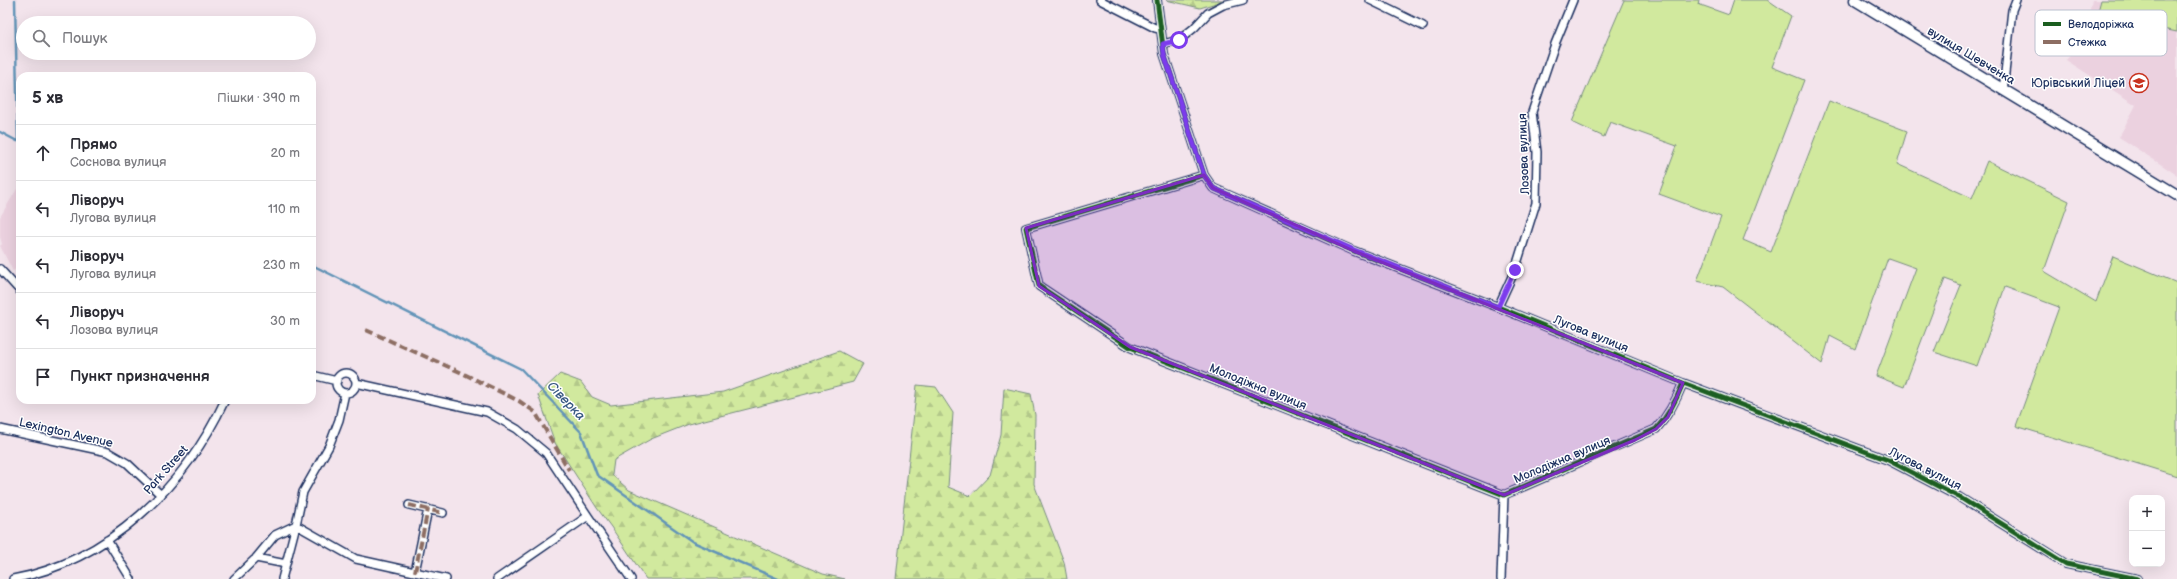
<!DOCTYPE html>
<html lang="uk">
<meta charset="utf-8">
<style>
body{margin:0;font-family:"Balsamiq Sans",sans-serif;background:#f7f7f7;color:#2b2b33}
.controls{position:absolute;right:12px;bottom:12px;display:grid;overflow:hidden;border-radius:8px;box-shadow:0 4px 16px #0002}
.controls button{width:36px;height:36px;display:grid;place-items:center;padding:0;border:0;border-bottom:1px solid #e1e1e2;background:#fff;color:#2b2b33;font:20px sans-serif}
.stop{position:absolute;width:12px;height:12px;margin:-9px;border:3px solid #7c3aed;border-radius:50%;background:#fff}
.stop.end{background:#7c3aed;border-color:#fff;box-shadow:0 1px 4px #0008}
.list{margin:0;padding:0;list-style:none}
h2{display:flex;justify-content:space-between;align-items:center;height:52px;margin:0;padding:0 16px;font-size:17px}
h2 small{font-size:13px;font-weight:400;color:#7c7c81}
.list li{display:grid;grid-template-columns:26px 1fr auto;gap:12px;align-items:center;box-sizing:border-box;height:56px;padding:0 16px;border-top:1px solid #e1e1e2}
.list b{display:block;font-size:15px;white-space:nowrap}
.list p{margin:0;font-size:13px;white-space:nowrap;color:#7c7c81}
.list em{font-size:13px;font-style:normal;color:#7c7c81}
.icon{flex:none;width:22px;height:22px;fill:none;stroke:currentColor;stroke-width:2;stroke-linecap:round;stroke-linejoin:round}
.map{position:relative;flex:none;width:2177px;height:579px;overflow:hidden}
.search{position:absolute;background:#fff;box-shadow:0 4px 16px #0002;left:16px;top:16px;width:300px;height:44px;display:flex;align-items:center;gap:10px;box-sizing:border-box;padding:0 14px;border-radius:22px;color:#7c7c81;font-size:15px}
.panel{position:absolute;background:#fff;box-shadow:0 4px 16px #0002;left:16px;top:72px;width:300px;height:332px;border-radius:12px}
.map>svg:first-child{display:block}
.built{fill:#ebd1df}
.forest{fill:url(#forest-firs);stroke:#768c7e}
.garden{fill:#d1e99e;stroke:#768c7e}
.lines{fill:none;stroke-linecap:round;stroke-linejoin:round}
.stream{stroke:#6294b8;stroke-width:2.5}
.street-casing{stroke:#1b2f5e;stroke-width:10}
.secondary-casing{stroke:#1b2f5e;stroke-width:13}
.street{stroke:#fff;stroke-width:7}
.secondary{stroke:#fff;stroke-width:10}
.quiet{stroke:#8d6e63;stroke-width:4;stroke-dasharray:8 4;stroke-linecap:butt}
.cycleway-casing{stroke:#fff;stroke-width:8}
.cycleway{stroke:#1b5e20;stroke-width:5}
.route{stroke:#7c3aed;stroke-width:5}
.marked{fill:#7b2cbf;fill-opacity:0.2;stroke:#7b2cbf;stroke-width:3;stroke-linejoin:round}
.labels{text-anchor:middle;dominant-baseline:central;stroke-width:3;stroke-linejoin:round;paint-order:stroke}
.street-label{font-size:12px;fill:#1b2f5e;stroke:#fff}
.poi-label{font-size:12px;fill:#1b2f5e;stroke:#fff;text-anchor:end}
.water-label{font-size:13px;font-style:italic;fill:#395984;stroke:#fff}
.key{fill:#fff;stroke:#bbc1cf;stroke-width:1}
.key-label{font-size:11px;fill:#1b2f5e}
</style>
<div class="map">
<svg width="2177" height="579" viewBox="0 0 2177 579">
<defs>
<pattern id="forest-firs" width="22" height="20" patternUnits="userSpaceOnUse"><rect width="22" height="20" fill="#d1e99e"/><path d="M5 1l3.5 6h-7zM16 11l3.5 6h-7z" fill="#b3c88a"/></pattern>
</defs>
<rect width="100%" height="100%" fill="#f3e4ec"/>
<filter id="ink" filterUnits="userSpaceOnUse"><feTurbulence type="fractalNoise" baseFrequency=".025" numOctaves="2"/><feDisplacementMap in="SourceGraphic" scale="8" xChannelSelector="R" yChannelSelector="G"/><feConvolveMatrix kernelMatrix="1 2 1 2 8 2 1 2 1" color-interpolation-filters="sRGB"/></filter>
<g filter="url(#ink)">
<path class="built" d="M2092 0H2177V175L2119 137 2136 105 2066 60 2077 48 2085 33Z
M20 184V266L13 271 0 246 2 244 0 237V217Z"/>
<path class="forest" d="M1166 0H1226L1200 8Z
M839 351 863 364 853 382 689 424 651 439 614 460 612 475 629 490 823 574 845 579H646L611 527 597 508 555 443 538 395 560 374 581 382 592 397 611 405 723 392Z
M917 385 936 387 953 413 948 487 970 496 990 475 1001 435 1004 388 1031 394 1035 415 1034 484 1064 562 1067 579H896Z"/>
<path class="garden" d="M1624 0H1699L1698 4 1729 15 1734 0H1768L1791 16 1772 67 1804 80 1743 240 1771 252 1829 101 1907 131 1897 164 1972 198 1987 161 2069 201 2044 271 2096 302 2113 256 2177 283V476L2016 426 2059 307 2005 287 1977 366 1934 352 1961 285 1945 279 1904 387 1876 376 1916 268 1888 258 1855 349 1830 336 1822 364 1723 287 1697 281 1721 217 1659 194 1677 146 1610 122 1604 137 1572 122Z
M2101 0H2177V32L2097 15Z"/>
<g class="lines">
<path class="stream" d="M15 0 18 141 20 142
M0 132 17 141
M312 265 521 369 581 432 597 475 693 542 778 579"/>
<defs>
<path id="street" d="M1100 0 1155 28 1160 29
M1157 0 1164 54 1204 175 1213 188 1354 251 1498 307 1683 383 1888 460 1959 497 2066 564 2138 579
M1370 0 1423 26
M1163 44 1179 40 1194 28 1208 13 1223 5 1243 0
M2003 91 2012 10 2016 0
M1204 175 1026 228 1039 286 1130 347 1504 495 1656 429C1669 415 1676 401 1683 383
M0 269 20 291
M1498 307 1515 270 1536 203 1537 152 1532 112 1555 44 1573 0
M336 383a10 10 0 1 1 20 0a10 10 0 1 1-20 0Z
M312 375 337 381
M356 383 487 412 517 429 546 453 588 516 497 579
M0 429 108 452 127 463 161 495
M409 505 443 513
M588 516 631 579
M107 540 131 579
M256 558 286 564
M415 572 428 509
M13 579C109 561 185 486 225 400
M234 579 256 558 275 535 296 525 303 492 329 446 339 420 345 393
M282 579 296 525 356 559 446 579
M1501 579 1504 495"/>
<path id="secondary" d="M1855 0 2177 195"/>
</defs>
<use href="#street" class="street-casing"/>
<use href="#secondary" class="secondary-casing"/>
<use href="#street" class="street"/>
<use href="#secondary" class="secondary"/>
<path class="quiet" d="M366 330 460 372 519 401 535 412 569 470
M409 505 443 513
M415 572 428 509"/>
<defs>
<path id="cycleway" d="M1157 0 1164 54 1204 175 1213 188 1354 251 1498 307 1683 383 1888 460 1959 497 2066 564 2138 579
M1204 175 1026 228 1039 286 1130 347 1504 495 1656 429C1669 415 1676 401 1683 383"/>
</defs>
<use href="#cycleway" class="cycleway-casing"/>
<use href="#cycleway" class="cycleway"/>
</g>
</g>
<g class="lines" filter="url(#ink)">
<path class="route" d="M1179 40 1163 44 1164 54 1204 175 1213 188 1354 250 1498 307 1515 270"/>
</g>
<path class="marked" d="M1204 175 1213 188 1354 251 1683 383 1668 417 1656 429 1635 440 1504 495 1130 347 1039 286 1026 228Z"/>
<defs>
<symbol id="school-ring" viewBox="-11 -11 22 22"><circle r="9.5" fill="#fff" stroke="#c8321e" stroke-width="1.5"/><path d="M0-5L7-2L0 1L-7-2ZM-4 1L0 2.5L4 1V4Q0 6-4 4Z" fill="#c8321e"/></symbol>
</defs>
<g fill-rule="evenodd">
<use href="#school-ring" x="2128" y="72" width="22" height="22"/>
</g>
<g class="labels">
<g class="street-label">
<text transform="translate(1971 56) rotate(31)">вулиця Шевченка</text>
<text transform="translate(1524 154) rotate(-92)">Лозова вулиця</text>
<text transform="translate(1591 334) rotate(22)">Лугова вулиця</text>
<text transform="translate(1258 387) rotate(22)">Молодіжна вулиця</text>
<text transform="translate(66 433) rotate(13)">Lexington Avenue</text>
<text transform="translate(1562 460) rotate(-23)">Молодіжна вулиця</text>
<text transform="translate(1925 469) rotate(27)">Лугова вулиця</text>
<text transform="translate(166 470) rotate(-49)">Park Street</text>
</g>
<g class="poi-label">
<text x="2125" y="83">Юрівський Ліцей</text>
</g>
<g class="water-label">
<text transform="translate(566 401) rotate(46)">Сіверка</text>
</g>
</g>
<rect x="2035" y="10" width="132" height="46" rx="6" class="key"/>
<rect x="2043" y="22" width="18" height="4" fill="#1b5e20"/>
<rect x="2043" y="40" width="18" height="4" fill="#8d6e63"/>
<g class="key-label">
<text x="2068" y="28">Велодоріжка</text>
<text x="2068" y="46">Стежка</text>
</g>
</svg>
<div class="controls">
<button>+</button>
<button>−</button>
</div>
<div class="stop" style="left:1179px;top:40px"></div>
<div class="stop end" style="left:1515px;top:270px"></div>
<div class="search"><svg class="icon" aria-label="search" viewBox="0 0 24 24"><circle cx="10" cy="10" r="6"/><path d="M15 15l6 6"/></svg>Пошук</div>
<section class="panel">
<h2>5 хв<small>Пішки · 390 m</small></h2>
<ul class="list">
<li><svg class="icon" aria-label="ahead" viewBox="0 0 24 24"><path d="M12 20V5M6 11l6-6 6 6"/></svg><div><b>Прямо</b><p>Соснова вулиця</p></div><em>20 m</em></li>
<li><svg class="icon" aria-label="left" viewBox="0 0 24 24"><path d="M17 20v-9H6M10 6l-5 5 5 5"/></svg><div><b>Ліворуч</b><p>Лугова вулиця</p></div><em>110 m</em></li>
<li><svg class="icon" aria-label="left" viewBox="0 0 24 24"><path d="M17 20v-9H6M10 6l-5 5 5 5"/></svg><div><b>Ліворуч</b><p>Лугова вулиця</p></div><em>230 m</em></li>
<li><svg class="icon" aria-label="left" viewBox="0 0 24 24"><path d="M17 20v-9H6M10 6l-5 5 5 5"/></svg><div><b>Ліворуч</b><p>Лозова вулиця</p></div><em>30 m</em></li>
<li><svg class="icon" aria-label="arrive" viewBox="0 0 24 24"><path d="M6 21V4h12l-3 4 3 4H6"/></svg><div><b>Пункт призначення</b></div></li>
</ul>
</section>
</div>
